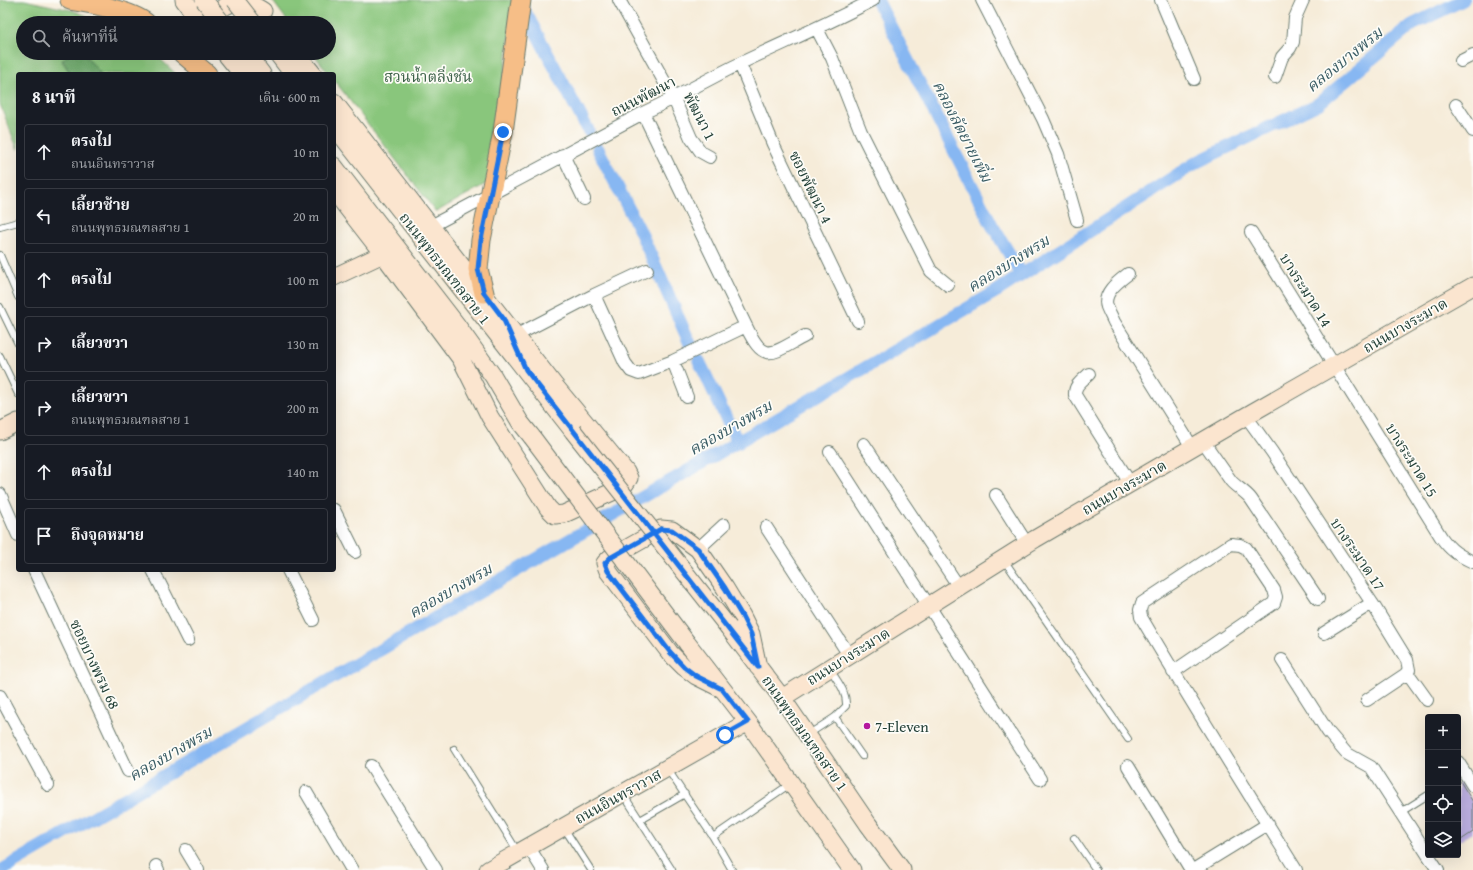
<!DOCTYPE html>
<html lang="th">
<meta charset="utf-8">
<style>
body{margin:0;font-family:"Gentium Book Plus","Noto Serif Thai",serif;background:#242831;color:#f1f3f6}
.controls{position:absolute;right:12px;bottom:12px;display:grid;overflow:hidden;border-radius:4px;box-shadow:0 4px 16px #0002}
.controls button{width:36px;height:36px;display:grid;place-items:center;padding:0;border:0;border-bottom:1px solid #363941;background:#171b24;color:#f1f3f6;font:20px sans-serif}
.stop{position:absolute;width:12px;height:12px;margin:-9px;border:3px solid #1a73e8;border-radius:50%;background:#fff}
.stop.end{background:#1a73e8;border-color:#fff;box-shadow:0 1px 4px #0008}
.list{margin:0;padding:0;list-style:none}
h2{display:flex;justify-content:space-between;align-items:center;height:52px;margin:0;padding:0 16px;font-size:17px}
h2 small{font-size:13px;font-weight:400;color:#9ea1a6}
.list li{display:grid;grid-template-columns:26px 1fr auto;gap:12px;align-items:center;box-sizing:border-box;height:56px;margin:0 8px 8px;padding:0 8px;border:1px solid #363941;border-radius:4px}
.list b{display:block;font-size:15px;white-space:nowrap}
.list p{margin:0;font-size:13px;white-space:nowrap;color:#9ea1a6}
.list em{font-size:13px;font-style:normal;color:#9ea1a6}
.icon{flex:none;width:22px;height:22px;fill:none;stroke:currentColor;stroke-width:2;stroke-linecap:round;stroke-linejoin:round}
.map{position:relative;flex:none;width:1473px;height:870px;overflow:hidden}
.search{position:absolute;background:#171b24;box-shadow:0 4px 16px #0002;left:16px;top:16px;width:320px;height:44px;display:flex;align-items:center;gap:10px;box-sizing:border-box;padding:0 14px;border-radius:22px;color:#9ea1a6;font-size:15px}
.panel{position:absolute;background:#171b24;box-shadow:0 4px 16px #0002;left:16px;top:72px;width:320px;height:500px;border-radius:4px}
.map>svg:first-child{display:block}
.green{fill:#89c67c;stroke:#548258}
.forest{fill:#6eab6c;stroke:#467450}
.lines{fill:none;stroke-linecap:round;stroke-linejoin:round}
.canal{stroke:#87b7f2;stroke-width:13}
.building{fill:#bbaedf}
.lane-casing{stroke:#6a7a6e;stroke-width:8}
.street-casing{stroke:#6a7a6e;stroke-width:14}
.secondary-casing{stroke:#6a7a6e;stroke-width:19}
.primary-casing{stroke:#6a7a6e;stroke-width:21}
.lane{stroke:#fff;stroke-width:6}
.street{stroke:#fff;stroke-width:12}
.secondary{stroke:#fbe5cf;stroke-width:17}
.primary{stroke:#f6be87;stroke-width:19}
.secondary-bridge-casing{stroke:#6a7a6e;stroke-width:19;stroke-linecap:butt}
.secondary-bridge{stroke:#fbe5cf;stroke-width:17}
.route{stroke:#1a73e8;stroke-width:5}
.poi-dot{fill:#b5179e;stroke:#fdfcf7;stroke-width:1.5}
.labels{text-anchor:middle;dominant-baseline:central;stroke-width:3.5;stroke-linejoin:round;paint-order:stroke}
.park-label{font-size:15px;fill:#3a5f46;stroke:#fdfcf7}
.street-label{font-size:15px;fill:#1f3d34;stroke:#fdfcf7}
.poi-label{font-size:15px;fill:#1f3d34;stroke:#fdfcf7;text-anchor:start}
.water-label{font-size:16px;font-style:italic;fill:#395c64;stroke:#fdfcf7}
</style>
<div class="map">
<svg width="1473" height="870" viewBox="0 0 1473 870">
<rect width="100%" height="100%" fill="#fdfcf7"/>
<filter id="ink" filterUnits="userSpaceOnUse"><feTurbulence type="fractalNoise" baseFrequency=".025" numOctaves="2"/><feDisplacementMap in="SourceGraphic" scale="8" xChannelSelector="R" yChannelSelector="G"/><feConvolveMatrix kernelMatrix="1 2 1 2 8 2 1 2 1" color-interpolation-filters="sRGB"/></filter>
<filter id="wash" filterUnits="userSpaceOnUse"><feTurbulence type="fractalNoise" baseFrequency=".012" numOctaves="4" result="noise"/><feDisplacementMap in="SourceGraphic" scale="16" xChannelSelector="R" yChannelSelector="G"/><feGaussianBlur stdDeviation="0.9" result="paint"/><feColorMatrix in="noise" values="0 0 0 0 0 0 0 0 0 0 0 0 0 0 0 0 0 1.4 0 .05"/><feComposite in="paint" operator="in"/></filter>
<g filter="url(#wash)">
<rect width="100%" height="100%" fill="#f6ecd9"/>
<path class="green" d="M0 0H24L71 10 107 23H23V53H71L62 61 71 74H18V150L0 104Z
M272 0H514L491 181 436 212 334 80V74H329L313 53H329V23H289Z
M80 53H154L176 74H101L84 54Z"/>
<path class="forest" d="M71 53 84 54 101 74H71L62 60Z"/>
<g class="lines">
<path class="canal" d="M877 0 992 225 1022 275
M520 2 588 130
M598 149 640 231 691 346
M699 361 738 443
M2 870 997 291 1197 162 1318 104 1412 25 1463 0"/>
</g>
<g id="blocks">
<path class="building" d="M1458 778 1473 802V832L1458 842Z"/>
</g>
</g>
<g filter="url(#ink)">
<use href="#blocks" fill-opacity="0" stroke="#6a7a6e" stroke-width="1"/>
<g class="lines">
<defs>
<path id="lane" d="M0 227 18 222
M0 255 18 297
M0 307 18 344
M0 356 18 394
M1004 560 1128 739
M835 717 862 756
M809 734 835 717 846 706C847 691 837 681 830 669
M454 749 518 852
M668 770 713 837 732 870
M623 794 672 870
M1401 812 1428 795
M640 820 685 794
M564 828 591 870
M713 837 790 784
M1074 838 1096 870"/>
<path id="street" d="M619 0 674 99 691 138 701 152 710 157
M982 0 1043 119 1058 154 1077 220
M1161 0 1194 79
M817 29 832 58 861 132 931 271 948 285
M1461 61 1473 55
M740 64 773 144 858 321
M1275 77 1282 57 1290 48 1293 42 1295 18 1303 0
M1456 105 1473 131
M563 155 584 199
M431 226 643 113C676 98 708 79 741 63 785 42 830 23 873 0
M1251 232 1441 537C1451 551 1458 555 1473 562
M1128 274C1119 281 1102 293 1107 307 1109 312 1112 317 1114 322L1192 447
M594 295 625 363 631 371 639 374 673 361 746 326 643 113
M746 326C765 366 772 353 805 336
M517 335 594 295 647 270
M673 361 687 397
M1089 374C1083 380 1074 385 1075 395L1130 483
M1246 416 1272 452 1372 603 1407 660 1409 670 1406 674 1367 700
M1203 441 1231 481C1237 488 1245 491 1251 499L1318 599
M864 444 959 587
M830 452 1040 779
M0 494 18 535
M996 495 1027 544
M334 510 355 552
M766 527 849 655
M698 549 724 525
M34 570 128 771
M153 570 188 640
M288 570 313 620
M1324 633 1372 603
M1282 660 1328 732 1346 753 1371 767 1428 855
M1173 672 1274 603 1276 597 1274 590 1246 548 1240 545 1231 544 1142 603 1140 610 1141 617C1191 702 1244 786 1296 870
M1407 672 1427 700
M0 696 48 785
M1458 762 1473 786
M371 766 436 870
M1128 766 1191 870
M306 792 352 870
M528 846 543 870
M186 850 198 870
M1428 855 1438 870
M156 866 158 870
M1193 870 1268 824"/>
<path id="secondary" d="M184 0 201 23
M211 23C217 9 230 0 246 2 252 4 258 8 263 11
M225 53 242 74
M246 53 262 74
M277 53 293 74
M296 53 313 74
M334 102 555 386 626 472 629 478 623 487 564 514 555 515 548 508 490 417 461 359 383 254 334 191
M334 126 573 431
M334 166 456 324 493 376 520 422 532 437
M334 277 383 254
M0 431 18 422
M729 628 782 698 868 824 902 870
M687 643 748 722 852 870
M722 689 696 676 684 667 670 653 608 571 605 563 610 558 661 529 672 530 698 549 725 588 742 616 751 634 758 667
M782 698 1035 539 1246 416 1473 286
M488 870 748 722"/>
<path id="primary" d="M70 0C90 3 132 11 146 23
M182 53 207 74
M484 293 478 269 481 240 503 132 521 0"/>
</defs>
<use href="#lane" class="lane-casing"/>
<use href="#street" class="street-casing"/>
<use href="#secondary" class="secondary-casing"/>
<use href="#primary" class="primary-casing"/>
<use href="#lane" class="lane"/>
<use href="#street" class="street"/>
<use href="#secondary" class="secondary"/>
<use href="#primary" class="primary"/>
<defs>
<path id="secondary-bridge" d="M204 0 222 23
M235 0 253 23
M573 431 729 628
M532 437 687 643"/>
</defs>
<use href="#secondary-bridge" class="secondary-bridge-casing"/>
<use href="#secondary-bridge" class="secondary-bridge"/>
</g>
</g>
<g class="lines" filter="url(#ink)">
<path class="route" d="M503 132 481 240 478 269 484 293 503 318 526 370 758 667 751 634 742 616 725 588 698 549 672 530 661 529 610 558 605 563 608 571 670 652 684 667 696 676 722 689 748 722 725 735"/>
</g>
<circle class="poi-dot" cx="867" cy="726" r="4"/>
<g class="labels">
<g class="park-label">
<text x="428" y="76">สวนน้ำตลิ่งชัน</text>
</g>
<g class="street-label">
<text transform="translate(643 96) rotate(-27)">ถนนพัฒนา</text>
<text transform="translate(700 116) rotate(63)">พัฒนา 1</text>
<text transform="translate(811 187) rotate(64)">ซอยพัฒนา 4</text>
<text transform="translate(445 268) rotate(52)">ถนนพุทธมณฑลสาย 1</text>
<text transform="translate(1306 290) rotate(58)">บางระมาด 14</text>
<text transform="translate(1405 325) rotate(-30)">ถนนบางระมาด</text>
<text transform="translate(1412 460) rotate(58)">บางระมาด 15</text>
<text transform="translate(1124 487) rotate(-30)">ถนนบางระมาด</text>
<text transform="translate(1358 554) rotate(56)">บางระมาด 17</text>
<text transform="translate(848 656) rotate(-32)">ถนนบางระมาด</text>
<text transform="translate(95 664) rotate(65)">ซอยบางพรม 68</text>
<text transform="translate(805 733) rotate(55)">ถนนพุทธมณฑลสาย 1</text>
<text transform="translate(618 796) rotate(-29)">ถนนอินทราวาส</text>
</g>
<g class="poi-label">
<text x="875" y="726">7-Eleven</text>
</g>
<g class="water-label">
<text transform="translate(1344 59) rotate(-39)">คลองบางพรม</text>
<text transform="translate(963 131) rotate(63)">คลองลัดยายเพิ่ม</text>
<text transform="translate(1008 263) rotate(-32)">คลองบางพรม</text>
<text transform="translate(730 427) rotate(-30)">คลองบางพรม</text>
<text transform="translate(450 590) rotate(-30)">คลองบางพรม</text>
<text transform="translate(170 753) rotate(-30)">คลองบางพรม</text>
</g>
</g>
</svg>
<div class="controls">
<button>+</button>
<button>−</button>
<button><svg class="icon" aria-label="locate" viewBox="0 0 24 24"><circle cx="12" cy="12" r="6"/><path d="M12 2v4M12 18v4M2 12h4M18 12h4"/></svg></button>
<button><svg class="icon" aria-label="layers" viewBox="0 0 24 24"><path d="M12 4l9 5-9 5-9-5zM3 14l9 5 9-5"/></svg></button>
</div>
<div class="stop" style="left:725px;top:735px"></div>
<div class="stop end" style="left:503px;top:132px"></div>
<div class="search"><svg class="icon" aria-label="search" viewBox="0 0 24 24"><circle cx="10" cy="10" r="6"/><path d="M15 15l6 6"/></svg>ค้นหาที่นี่</div>
<section class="panel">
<h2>8 นาที<small>เดิน · 600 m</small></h2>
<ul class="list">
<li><svg class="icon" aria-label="ahead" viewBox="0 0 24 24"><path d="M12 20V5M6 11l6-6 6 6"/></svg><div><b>ตรงไป</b><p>ถนนอินทราวาส</p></div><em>10 m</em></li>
<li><svg class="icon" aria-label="left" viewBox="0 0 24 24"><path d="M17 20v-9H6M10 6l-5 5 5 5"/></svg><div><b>เลี้ยวซ้าย</b><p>ถนนพุทธมณฑลสาย 1</p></div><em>20 m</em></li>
<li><svg class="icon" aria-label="ahead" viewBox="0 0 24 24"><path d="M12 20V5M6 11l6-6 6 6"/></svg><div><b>ตรงไป</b></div><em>100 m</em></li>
<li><svg class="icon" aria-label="right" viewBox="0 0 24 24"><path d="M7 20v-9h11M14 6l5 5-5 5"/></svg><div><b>เลี้ยวขวา</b></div><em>130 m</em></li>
<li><svg class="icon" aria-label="right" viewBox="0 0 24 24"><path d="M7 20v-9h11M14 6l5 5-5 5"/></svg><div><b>เลี้ยวขวา</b><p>ถนนพุทธมณฑลสาย 1</p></div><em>200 m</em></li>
<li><svg class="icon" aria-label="ahead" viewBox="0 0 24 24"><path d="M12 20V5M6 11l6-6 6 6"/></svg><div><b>ตรงไป</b></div><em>140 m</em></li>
<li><svg class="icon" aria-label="arrive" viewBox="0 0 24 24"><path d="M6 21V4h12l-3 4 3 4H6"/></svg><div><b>ถึงจุดหมาย</b></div></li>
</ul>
</section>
</div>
